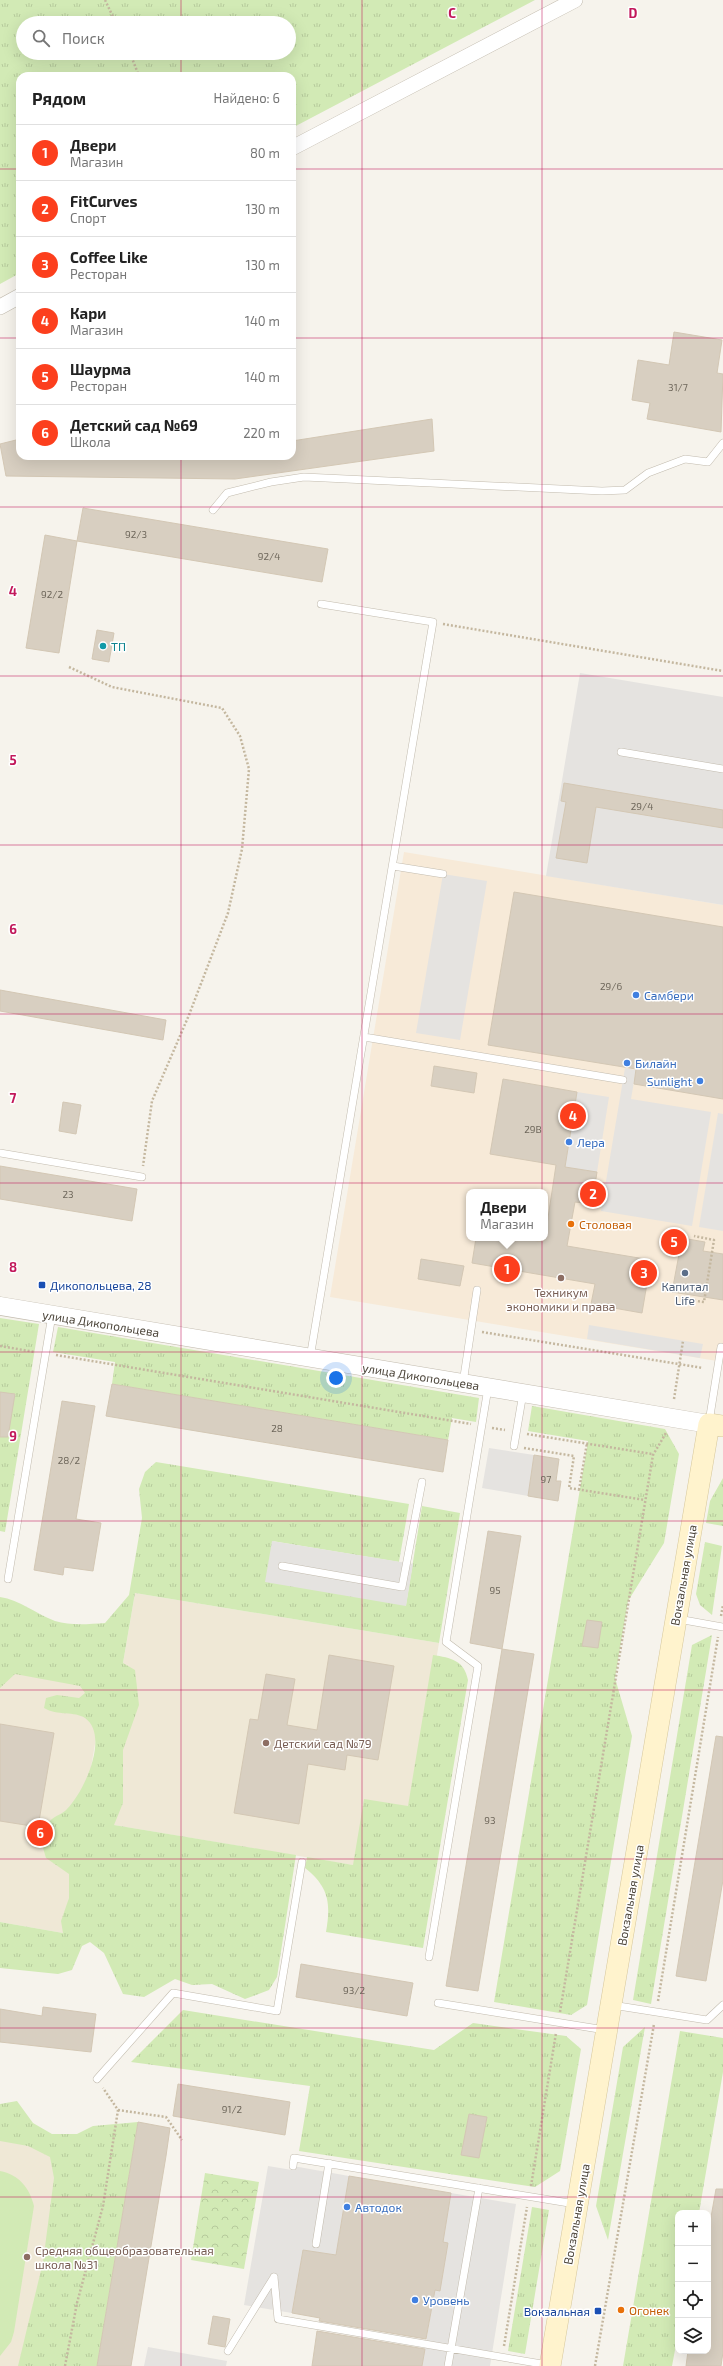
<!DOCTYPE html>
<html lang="ru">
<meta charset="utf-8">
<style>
body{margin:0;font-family:"Exo 2",sans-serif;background:#f2f2f2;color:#222}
.controls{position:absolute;right:12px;bottom:12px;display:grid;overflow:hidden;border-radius:8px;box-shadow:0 4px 16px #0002}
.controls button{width:36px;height:36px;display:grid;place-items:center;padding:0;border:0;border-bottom:1px solid #e0e0e0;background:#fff;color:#222;font:20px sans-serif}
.you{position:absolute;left:336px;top:1378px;width:14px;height:14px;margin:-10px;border:3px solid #fff;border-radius:50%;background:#1a73e8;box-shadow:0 0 0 6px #1a73e833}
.badge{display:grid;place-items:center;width:26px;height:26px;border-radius:50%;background:#fc3f1d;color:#fff;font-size:13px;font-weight:700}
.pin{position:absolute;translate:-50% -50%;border:2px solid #fff;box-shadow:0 1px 4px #0006}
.popup{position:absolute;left:466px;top:1189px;width:82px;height:52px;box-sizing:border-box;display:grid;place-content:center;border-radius:8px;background:#fff;filter:drop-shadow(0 1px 3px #0005);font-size:13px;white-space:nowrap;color:#767676}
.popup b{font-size:15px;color:#222}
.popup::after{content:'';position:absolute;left:50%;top:100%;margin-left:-8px;border:8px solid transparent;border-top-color:#fff}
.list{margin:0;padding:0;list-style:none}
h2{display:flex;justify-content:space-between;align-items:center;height:52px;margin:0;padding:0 16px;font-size:17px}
h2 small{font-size:13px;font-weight:400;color:#767676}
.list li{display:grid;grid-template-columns:26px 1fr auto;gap:12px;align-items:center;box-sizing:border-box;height:56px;padding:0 16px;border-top:1px solid #e0e0e0}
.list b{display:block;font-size:15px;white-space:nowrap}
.list p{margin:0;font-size:13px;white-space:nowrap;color:#767676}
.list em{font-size:13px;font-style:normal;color:#767676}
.icon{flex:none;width:22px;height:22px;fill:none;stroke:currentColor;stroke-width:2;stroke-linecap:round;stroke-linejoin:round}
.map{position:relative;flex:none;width:723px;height:2366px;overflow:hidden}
.search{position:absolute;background:#fff;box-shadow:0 4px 16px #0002;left:16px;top:16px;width:280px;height:44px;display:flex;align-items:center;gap:10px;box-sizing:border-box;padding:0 14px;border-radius:22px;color:#767676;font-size:15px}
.panel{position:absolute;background:#fff;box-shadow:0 4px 16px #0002;left:16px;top:72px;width:280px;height:388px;border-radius:12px}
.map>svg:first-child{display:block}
.commercial{fill:#f7ead8;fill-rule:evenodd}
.education{fill:#efe8d6}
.grass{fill:url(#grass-tufts);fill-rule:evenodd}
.park{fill:url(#park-crowns)}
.garden{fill:#d2eab5}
.parking{fill:#e5e3e0}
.building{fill:#d8cfc1;stroke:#d3c7b4}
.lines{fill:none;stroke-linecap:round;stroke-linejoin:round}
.service-casing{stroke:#c2bbae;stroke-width:8}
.minor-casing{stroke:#c2bbae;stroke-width:16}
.tertiary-casing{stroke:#c2bbae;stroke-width:19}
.secondary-casing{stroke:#d6c79b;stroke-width:22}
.path{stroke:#c4b79f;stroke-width:2.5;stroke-dasharray:2 2;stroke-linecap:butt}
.service{stroke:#fff;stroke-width:7}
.minor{stroke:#fff;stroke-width:15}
.tertiary{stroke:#fff;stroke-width:18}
.secondary{stroke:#fff3cd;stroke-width:21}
.grid{fill:none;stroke:#c2185b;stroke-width:1;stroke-opacity:0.55}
.culture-dot{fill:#0f9aa8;stroke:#fff;stroke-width:1.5}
.shop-dot{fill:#3f7fe0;stroke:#fff;stroke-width:1.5}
.food-dot{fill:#e8710a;stroke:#fff;stroke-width:1.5}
.service-dot{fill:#5c6f8a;stroke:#fff;stroke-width:1.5}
.education-dot{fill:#8d6e63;stroke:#fff;stroke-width:1.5}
.transit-dot{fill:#1a4fb4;stroke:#fff;stroke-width:1.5}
.labels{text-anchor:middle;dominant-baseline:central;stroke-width:3;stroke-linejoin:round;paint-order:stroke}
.number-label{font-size:10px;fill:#6e675b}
.culture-label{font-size:12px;fill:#0d838f;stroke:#fff;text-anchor:start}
.shop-label{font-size:12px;fill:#366cbe;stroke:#fff;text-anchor:start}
.food-label{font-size:12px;fill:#c56008;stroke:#fff;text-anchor:start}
.transit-label{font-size:12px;fill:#164399;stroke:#fff;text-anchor:start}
.service-label{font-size:12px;fill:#4e5e75;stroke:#fff}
.education-label{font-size:12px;fill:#785e54;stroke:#fff;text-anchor:start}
.street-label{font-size:12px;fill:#4b4439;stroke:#fff}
.grid-label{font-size:13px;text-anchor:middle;font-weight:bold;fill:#c2185b;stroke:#fff;stroke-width:3;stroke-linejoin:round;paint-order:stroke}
</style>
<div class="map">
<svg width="723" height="2366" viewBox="0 0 723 2366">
<defs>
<pattern id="grass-tufts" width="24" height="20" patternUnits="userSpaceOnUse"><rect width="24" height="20" fill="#d2eab5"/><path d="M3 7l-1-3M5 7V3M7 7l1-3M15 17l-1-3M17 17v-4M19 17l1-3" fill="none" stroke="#b6ca9c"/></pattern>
<pattern id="park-crowns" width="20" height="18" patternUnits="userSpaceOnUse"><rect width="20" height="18" fill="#d2eab5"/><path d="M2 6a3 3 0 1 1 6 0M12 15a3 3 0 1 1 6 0" fill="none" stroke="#b6ca9c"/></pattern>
</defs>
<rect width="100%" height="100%" fill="#f6f3ec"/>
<path class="commercial" d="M404 852 723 905V1362L330 1297ZM469 1192H545V1238H469Z"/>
<path class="education" d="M135 1593 439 1643 400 1873 96 1822Z
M0 1655 107 1673 63 1933 0 1922Z
M0 2135 73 2147 36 2366H0Z"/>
<path class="grass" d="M0 0H535L292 128V76H20V273L0 284ZM23 23H289V53H23Z
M0 1318 39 1324 5 1532 0 1531Z
M58 1327 479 1398 476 1422 452 1418 448 1440 112 1384 115 1362 53 1352Z
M532 1406 665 1429 679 1454 664 1543 628 1601 615 1678 632 1736 587 2005 571 2015 494 2002 588 1441 528 1431Z
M156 1462 409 1504 399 1562 272 1541 406 1605 422 1506 460 1513 439 1643 135 1593 123 1663 135 1670 139 1705 123 1750V1803L114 1825 296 1855 277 1977 269 1990 245 1999 212 1984 192 1985 175 1979 144 1997 123 1994 104 1953 90 1942 82 1946 72 1970 58 1974 0 1968V1922L63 1933 61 1921 69 1898V1874L46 1858 41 1841C43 1835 46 1826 50 1821 54 1816 63 1814 67 1809 84 1792 110 1736 85 1718 75 1711 57 1716 44 1708L46 1698 57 1695 79 1698 85 1693 80 1686 15 1674 0 1688V1597C20 1600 36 1614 55 1621 71 1626 89 1624 105 1623L129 1595 142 1518 139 1489 145 1472Z
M723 1478V1526L706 1523 710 1501Z
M705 1542 722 1546 712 1615 700 1605 696 1594Z
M712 1635 651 2004 633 2000 692 1645Z
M433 1655C451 1658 464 1660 468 1680L423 1948 326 1932C331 1903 329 1887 305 1868L307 1857 353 1865 364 1799 408 1806Z
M183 2010 434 2050 473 2023 566 2036 581 2049 560 2171 535 2187 299 2151 310 2086 131 2062Z
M645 2027 608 2240 596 2206 623 2047Z
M680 2031 723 2038V2072L699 2213H678V2334L672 2366H623Z
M17 2101 33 2123 52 2134H77L93 2126 138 2122 97 2366H18L43 2262 54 2178 50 2157 28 2146 0 2141V2104Z
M532 2207 549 2210 525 2354 508 2351Z"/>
<path class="park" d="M205 2173 259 2182 244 2269 191 2260Z"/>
<path class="garden" d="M0 2171C19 2175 29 2187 34 2206L14 2332 11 2342 0 2356Z"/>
<path class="parking" d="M580 673 723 697V905L546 876Z
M443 874 487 881 460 1040 416 1033Z
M625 1068 636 1070 631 1099 711 1112 692 1226 601 1211Z
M577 1092 609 1097 597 1172 565 1167Z
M718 1113 723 1114V1231L699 1227Z
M589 1325 703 1344 700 1358 587 1339Z
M489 1448 534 1455 528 1496 482 1488Z
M272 1541 413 1564 406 1606 265 1582Z
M268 2166 292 2170 293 2166 349 2176 336 2255 303 2250 292 2313 244 2305Z
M451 2193 516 2204 490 2366H422Z
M148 2347 227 2361 226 2366H144Z"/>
<path class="building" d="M674 332 722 340 717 373 723 374 721 432 647 419 650 403 632 400 638 360 669 365Z
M432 419 434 451 235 479 6 476 0 444 20 439V456H292V441Z
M83 508 328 549 322 582 77 541Z
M45 535 77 541 59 653 26 648Z
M97 630 114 633 109 662 92 659Z
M564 783 723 810V828L596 807 587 863 556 858 566 802 561 801Z
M514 892 723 927V1099L634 1084 636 1069 488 1045Z
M0 990 166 1020 163 1040 0 1011Z
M434 1066 477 1073 474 1093 431 1086Z
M503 1079 577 1092 565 1167 597 1172 592 1204 575 1202 567 1246 651 1260 642 1313 591 1304 595 1284 472 1263 476 1238H521L543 1242 545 1238 556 1165 490 1154Z
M63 1102 81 1105 76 1134 59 1131Z
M0 1166 137 1189 132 1221 0 1199Z
M682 1238 705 1242 703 1251 723 1254V1300L672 1292Z
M421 1259 464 1266 460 1286 418 1279Z
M112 1384 448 1440 443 1472 106 1416Z
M0 1392 15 1394 8 1437H0Z
M62 1401 95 1406 76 1519 101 1523 93 1571 64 1567 63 1575 34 1570Z
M534 1455 559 1459 556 1481H561L558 1501 528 1496Z
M488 1531 521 1536 502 1649 470 1643Z
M587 1620 602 1622 598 1648 582 1646Z
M502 1649 534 1654 478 1991 446 1986Z
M329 1655 394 1666 378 1760 347 1755 345 1770 308 1764 299 1824 234 1813 250 1719 258 1720 266 1674 295 1679 287 1725 317 1730Z
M0 1724 54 1733 38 1827 0 1821Z
M716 1736 723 1737V1880L706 1981 676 1976Z
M301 1964 413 1983 407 2016 296 1997Z
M43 2007 96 2014 91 2052 0 2042V2009L42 2016Z
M178 2084 290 2102 285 2135 173 2116Z
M469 2114 487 2117 479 2158 461 2155Z
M138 2122 170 2128 166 2156 131 2366H97Z
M349 2176 451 2193 443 2242 448 2243 440 2291 435 2290 426 2339 319 2321 320 2318 292 2313 303 2250 336 2255Z
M716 2189H723V2352L721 2366H686L688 2351H708V2234Z
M213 2316 230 2319 225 2347 208 2344Z
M317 2331 425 2349 422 2366H312Z"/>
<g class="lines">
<defs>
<path id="service" d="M213 510 227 493 271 482 304 477 602 491 625 490 648 473 685 459 708 462 723 443
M621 752 723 769
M393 866 443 874
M364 1037 623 1080
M0 1153 142 1177
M310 1358 433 622 321 604
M463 1383 477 1290
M709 1422 721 1347
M514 1446 523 1393
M282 1566 402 1587 422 1482
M8 1579 52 1315
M678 1619 723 1627
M429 1957 478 1666 446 1642 488 1388
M438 2003 605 2030
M612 2005 707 2020 723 2005
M97 2079 173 1993 277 2011 302 1862
M293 2166 294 2158 575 2204
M316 2244 329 2163
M274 2277 278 2319 548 2365
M228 2351 274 2277
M448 2366 479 2188"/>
<path id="minor" d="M292 148 575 0
M0 307 20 296"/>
<path id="tertiary" d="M0 1306 709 1424"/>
<path id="secondary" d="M550 2366 709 1424 723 1426"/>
</defs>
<use href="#service" class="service-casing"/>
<use href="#minor" class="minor-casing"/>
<use href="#tertiary" class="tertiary-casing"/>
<use href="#secondary" class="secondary-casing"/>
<path class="path" d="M105 0 116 23
M130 53 139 76
M443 624 723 671
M69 667 112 687 222 708 240 736 249 769 242 849 228 913 189 1015 152 1101 143 1166
M690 1300 704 1302 714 1240 694 1236
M482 1332 703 1368
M0 1346 35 1352
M56 1355 471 1424
M674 1399 683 1341
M492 1428 505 1430
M527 1434 652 1454
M524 1448 574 1456 569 1488 645 1500
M579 1490 587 1443
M721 1616 723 1605
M658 2001 718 1637
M560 2012 653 1455 666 1433
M118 2110 166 2117 182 2140
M531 2186 556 2033
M504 2346 527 2207
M65 2366 77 2303 103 2206 118 2110 103 2088
M595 2366 654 2024"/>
<use href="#service" class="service"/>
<use href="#minor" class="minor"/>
<use href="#tertiary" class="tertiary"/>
<use href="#secondary" class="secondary"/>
</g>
<path class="grid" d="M181 0V23M362 0V2366M542 0V2366M181 53V76M0 169H20M292 169H723M0 338H20M292 338H723M181 456V2366M0 507H723M0 676H723M0 845H723M0 1014H723M0 1183H723M0 1352H723M0 1521H723M0 1690H723M0 1859H723M0 2028H723M0 2197H723"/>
<circle class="culture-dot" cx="103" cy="646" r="4"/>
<g class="shop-dot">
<circle cx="636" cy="995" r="4"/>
<circle cx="627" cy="1063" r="4"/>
<circle cx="700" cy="1081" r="4"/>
<circle cx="569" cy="1142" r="4"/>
<circle cx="347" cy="2207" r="4"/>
<circle cx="415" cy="2300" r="4"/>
</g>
<g class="food-dot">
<circle cx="571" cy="1224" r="4"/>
<circle cx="621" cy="2310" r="4"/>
</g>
<circle class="service-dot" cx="685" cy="1273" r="4"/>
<g class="education-dot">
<circle cx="561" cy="1278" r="4"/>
<circle cx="266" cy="1743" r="4"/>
<circle cx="27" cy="2257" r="4"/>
</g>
<g class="transit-dot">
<rect x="38" y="1281" width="8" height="8" rx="2"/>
<rect x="594" y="2307" width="8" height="8" rx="2"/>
</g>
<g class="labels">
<g class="number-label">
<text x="678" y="387">31/7</text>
<text x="136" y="534">92/3</text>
<text x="269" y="556">92/4</text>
<text x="52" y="594">92/2</text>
<text x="642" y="806">29/4</text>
<text x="611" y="986">29/6</text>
<text x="533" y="1129">29В</text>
<text x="68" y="1194">23</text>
<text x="277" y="1428">28</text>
<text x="69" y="1460">28/2</text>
<text x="546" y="1479">97</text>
<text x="495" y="1590">95</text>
<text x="490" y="1820">93</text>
<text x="354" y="1990">93/2</text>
<text x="232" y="2109">91/2</text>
</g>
<g class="culture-label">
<text x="111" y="646">ТП</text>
</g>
<g class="shop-label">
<text x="644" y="995">Самбери</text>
<text x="635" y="1063">Билайн</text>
<text x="692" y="1081" text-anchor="end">Sunlight</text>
<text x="577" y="1142">Лера</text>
<text x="355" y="2207">Автодок</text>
<text x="423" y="2300">Уровень</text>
</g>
<g class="food-label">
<text x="579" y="1224">Столовая</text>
<text x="629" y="2310">Огонек</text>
</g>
<g class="transit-label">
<text x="50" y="1285">Дикопольцева, 28</text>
<text x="590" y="2311" text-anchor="end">Вокзальная</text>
</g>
<g class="service-label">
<text x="685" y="1286">Капитал<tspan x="685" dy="14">Life</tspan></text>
</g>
<g class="education-label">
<text x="561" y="1292" text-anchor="middle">Техникум<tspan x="561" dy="14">экономики и права</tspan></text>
<text x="274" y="1743">Детский сад №79</text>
<text x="35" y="2250">Средняя общеобразовательная<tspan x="35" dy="14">школа №31</tspan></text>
</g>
<g class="street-label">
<text transform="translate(101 1323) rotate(9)">улица Дикопольцева</text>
<text transform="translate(421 1376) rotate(9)">улица Дикопольцева</text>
<text transform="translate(683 1575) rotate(-80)">Вокзальная улица</text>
<text transform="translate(630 1895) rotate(-80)">Вокзальная улица</text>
<text transform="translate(576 2214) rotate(-80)">Вокзальная улица</text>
</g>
</g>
<g class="grid-label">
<text x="452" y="18">C</text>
<text x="633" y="18">D</text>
<text x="13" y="596">4</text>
<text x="13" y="765">5</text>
<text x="13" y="934">6</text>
<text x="13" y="1103">7</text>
<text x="13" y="1272">8</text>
<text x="13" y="1441">9</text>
</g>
</svg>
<div class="controls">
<button>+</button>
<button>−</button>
<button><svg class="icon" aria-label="locate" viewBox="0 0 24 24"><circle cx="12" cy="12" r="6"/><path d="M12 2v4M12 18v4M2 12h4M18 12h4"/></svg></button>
<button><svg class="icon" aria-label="layers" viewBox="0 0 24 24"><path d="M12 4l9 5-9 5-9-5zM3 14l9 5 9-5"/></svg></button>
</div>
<div class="you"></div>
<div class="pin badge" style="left:507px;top:1269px">1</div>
<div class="popup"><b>Двери</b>Магазин</div>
<div class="pin badge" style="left:593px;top:1194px">2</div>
<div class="pin badge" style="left:644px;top:1273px">3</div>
<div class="pin badge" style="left:573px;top:1116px">4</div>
<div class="pin badge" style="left:674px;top:1242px">5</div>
<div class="pin badge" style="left:40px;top:1833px">6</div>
<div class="search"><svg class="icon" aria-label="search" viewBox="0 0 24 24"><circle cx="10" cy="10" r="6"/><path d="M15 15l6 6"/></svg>Поиск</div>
<section class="panel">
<h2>Рядом<small>Найдено: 6</small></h2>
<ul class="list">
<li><span class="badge">1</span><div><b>Двери</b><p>Магазин</p></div><em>80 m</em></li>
<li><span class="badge">2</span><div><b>FitCurves</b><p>Спорт</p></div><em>130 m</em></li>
<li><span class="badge">3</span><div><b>Coffee Like</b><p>Ресторан</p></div><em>130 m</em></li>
<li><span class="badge">4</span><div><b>Кари</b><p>Магазин</p></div><em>140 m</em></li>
<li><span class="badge">5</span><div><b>Шаурма</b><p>Ресторан</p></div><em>140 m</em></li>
<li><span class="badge">6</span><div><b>Детский сад №69</b><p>Школа</p></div><em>220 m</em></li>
</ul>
</section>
</div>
